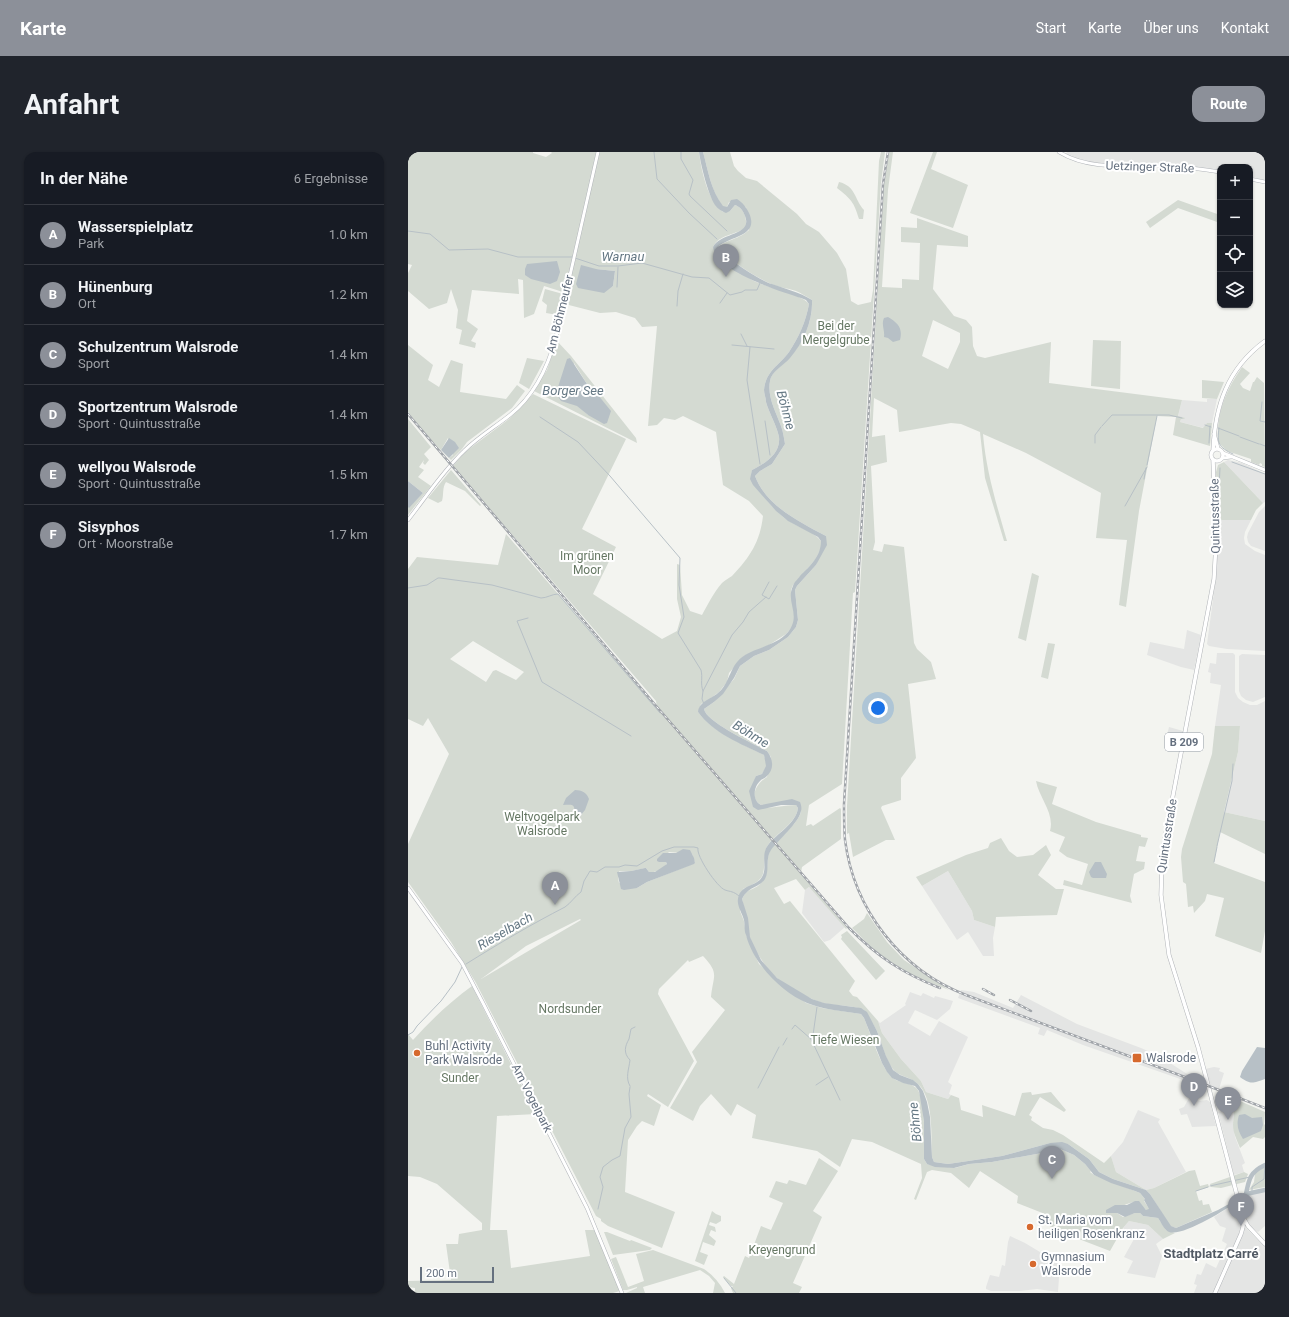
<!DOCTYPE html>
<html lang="de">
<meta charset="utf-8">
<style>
body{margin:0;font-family:Roboto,sans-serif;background:#20242c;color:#f1f3f6}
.controls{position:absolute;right:12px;top:12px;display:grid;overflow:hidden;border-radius:8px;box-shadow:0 1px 3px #0004}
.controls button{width:36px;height:36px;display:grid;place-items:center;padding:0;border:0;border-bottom:1px solid #363941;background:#171b24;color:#f1f3f6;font:20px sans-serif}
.scale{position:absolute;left:12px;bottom:10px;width:74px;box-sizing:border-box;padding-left:4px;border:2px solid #65707f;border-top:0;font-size:11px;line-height:14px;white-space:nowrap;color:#65707f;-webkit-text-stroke:3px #fff;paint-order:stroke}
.you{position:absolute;left:470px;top:556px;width:14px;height:14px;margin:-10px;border:3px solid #fff;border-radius:50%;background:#1a73e8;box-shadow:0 0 0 6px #1a73e833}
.badge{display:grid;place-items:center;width:26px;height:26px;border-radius:50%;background:#8c9099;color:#fff;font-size:13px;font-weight:700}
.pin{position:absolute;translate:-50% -33px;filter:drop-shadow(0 1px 2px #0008)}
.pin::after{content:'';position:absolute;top:21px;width:14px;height:12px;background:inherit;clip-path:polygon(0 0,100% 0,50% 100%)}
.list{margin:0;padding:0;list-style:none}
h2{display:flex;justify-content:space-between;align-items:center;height:52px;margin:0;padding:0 16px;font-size:17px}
h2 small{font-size:13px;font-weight:400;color:#9ea1a6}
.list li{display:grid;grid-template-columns:26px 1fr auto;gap:12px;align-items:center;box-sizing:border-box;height:60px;padding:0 16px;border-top:1px solid #363941}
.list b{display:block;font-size:15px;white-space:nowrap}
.list p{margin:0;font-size:13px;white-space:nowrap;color:#9ea1a6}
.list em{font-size:13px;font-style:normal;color:#9ea1a6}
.icon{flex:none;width:22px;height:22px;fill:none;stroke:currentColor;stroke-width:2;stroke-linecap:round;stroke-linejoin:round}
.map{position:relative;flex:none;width:857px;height:1141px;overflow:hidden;border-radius:12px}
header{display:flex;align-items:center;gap:24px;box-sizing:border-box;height:56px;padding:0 20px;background:#8c9099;color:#fff}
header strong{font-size:19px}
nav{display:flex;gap:22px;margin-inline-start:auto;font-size:14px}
.intro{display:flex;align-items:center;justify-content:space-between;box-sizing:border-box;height:96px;padding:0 24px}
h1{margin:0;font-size:28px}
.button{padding:10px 18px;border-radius:12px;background:#8c9099;color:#fff;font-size:14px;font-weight:700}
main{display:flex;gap:24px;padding:0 24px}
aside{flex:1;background:#171b24;border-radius:12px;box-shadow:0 1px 3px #0004}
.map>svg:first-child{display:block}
.built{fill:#e4e5e4}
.green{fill:#d4dad2;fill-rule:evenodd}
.water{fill:#b7c0c6}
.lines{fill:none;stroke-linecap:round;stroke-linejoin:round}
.stream{stroke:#b7c0c6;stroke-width:1}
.river{stroke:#b7c0c6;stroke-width:4.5}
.secondary-casing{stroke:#b2b5ba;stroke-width:4}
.primary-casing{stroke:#b1b4b8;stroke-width:4.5}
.secondary{stroke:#fff;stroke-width:3}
.primary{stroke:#fff;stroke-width:3.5}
.rail-casing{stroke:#a1a5aa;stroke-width:2.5}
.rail{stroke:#fff;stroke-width:1;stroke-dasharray:3;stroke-linecap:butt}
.poi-dot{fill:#d6692e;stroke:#fff;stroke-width:1.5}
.labels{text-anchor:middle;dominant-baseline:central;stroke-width:4;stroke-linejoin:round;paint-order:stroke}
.shield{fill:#fff;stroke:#939ba5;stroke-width:1}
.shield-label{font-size:11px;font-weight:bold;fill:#65707f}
.street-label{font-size:12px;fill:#65707f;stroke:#fff}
.park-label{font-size:12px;fill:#657763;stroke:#fff}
.poi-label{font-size:12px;fill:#65707f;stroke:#fff;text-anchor:start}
.water-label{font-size:13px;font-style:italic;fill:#657884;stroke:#fff}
.neighbourhood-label{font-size:13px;font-weight:bold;fill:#525a65;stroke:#fff}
</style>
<header>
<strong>Karte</strong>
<nav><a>Start</a><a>Karte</a><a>Über uns</a><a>Kontakt</a></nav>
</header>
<div class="intro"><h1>Anfahrt</h1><a class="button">Route</a></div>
<main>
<aside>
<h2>In der Nähe<small>6 Ergebnisse</small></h2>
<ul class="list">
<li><span class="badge">A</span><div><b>Wasserspielplatz</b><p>Park</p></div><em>1.0 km</em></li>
<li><span class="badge">B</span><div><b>Hünenburg</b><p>Ort</p></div><em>1.2 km</em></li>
<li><span class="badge">C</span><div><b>Schulzentrum Walsrode</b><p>Sport</p></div><em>1.4 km</em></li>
<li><span class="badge">D</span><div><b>Sportzentrum Walsrode</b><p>Sport · Quintusstraße</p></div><em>1.4 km</em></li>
<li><span class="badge">E</span><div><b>wellyou Walsrode</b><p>Sport · Quintusstraße</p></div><em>1.5 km</em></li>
<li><span class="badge">F</span><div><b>Sisyphos</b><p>Ort · Moorstraße</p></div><em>1.7 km</em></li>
</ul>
</aside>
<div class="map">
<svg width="857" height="1141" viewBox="0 0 857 1141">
<rect width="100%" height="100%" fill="#f3f4f0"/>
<path class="built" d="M659 0H848L857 3V29L842 24V15H812V18L758 12H695L666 6 658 2Z
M799 247H809L804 271H799L796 276 772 270 773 267 770 264 774 248 799 250Z
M820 308 834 311 857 322V350L855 351 816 310Z
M857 354V399L843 394 840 390 839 385 840 381 851 360Z
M810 368H843L837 380 836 386 837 392 847 399 857 403V499L819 497 801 494 799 492 808 425Z
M779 478 793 483 786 518 773 515 739 503 742 490 776 497Z
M809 501H825L827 503V540L830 546 835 550 842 553H849L857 549V669L816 660 830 600 832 574H807L813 533 802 531 803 521 800 520 802 511 808 512Z
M834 502 857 503V545L845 550 838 548 833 544 831 539V504Z
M761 575 775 579 771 594 757 592Z
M540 719 564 759 566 768 587 775 585 786 586 804H575L560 780 549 788 514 734Z
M401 735 437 775 422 788 416 790 394 761 397 738Z
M553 838 566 840 605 856 613 843 669 872 733 896 751 904 787 927 790 928 796 925 798 936 675 893 639 878 636 884 630 882 632 876 550 846Z
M502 840 513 844 515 841 526 846 527 844 545 849 542 857 529 868 507 858 500 871 522 884 531 869 560 885 540 930 544 933 541 942 543 943 540 947 518 940 513 929 493 907 474 881 470 869 472 871 498 853 497 852Z
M806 915 812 916 811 919 816 921 811 937 803 934 797 917Z
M781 946 792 949 799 948 802 950 808 974 784 975 779 962 773 963 771 957 776 955Z
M824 956 827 962 825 972 827 985 837 1011 834 1013 836 1020 826 1023 810 960Z
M730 958 752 967 750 970 778 1020 746 1036 738 1038 708 1020 703 1004 715 990Z
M857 1039V1074L850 1080 844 1076 835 1064 833 1049 841 1043Z
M829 1050 830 1052 835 1073 857 1095V1141H786L789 1133 786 1132 789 1122 793 1123 798 1111 808 1116 819 1092 814 1089 818 1076 812 1074 806 1065Z
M721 1069 740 1073 755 1087 748 1092 754 1104 747 1126 719 1121 725 1109 716 1105 726 1087 715 1076Z
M602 1084 617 1091 652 1112 650 1140 629 1137 612 1139H583L578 1137V1135L582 1123 591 1125 594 1113 597 1114 600 1090Z"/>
<path class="green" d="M0 0H125V1L138 5 144 1 143 0H291C293 17 300 50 315 60L322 59 327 53C336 56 339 66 338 75 329 83 311 82 305 95 318 106 330 119 344 128 358 136 392 141 401 152 398 169 391 185 381 200 371 214 358 218 356 238 356 242 358 246 358 250 361 261 369 274 371 285 373 302 356 312 344 318L343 327C354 342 365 359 381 369 392 376 405 379 413 389V396L407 408 385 433 383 438 387 466 385 474 378 482 361 493 336 504 321 521 319 530 311 540 299 549 293 552 290 560C306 581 333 591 356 603L359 614 354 622 348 624 345 655C360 658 374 653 388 653L390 656C388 672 368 681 360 693 353 704 360 721 351 728 347 732 340 734 335 737L332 759 336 769 338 783 351 812 398 851 414 856 453 862 456 866C462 880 474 919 485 926 492 932 507 930 511 940 518 958 516 987 516 1007L519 1012 547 1016 561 1012 584 1010 634 1001 644 996H650L666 1003 677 1012 683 1019 682 1020 686 1023 732 1041 737 1047 736 1049 742 1058H738L731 1050C721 1049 710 1056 702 1061H709L715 1065 727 1061H732L735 1064 750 1066 758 1078 767 1081 755 1087 740 1073 721 1069 715 1076 702 1099 663 1084 633 1070 637 1062 609 1051 610 1044 572 1019 561 1036 543 1021 524 1018 519 1020 508 1048 506 1047 514 1026 513 1012 464 990 444 987 432 1015 409 999 344 986 348 963 329 952 323 964 303 942 292 954 285 969 262 956 289 910 284 900 317 858 303 845C305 823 312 822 295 804L281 810 280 808 251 837 250 842 286 909 260 955 240 942 239 944 253 953 246 974 234 969 229 974 220 988 217 1040 267 1060 254 1096 200 1074 193 1069V1067L188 1064 68 831 43 790 0 730V692L41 602 20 566 15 574 0 567V417L9 405 90 413 98 382 249 556 248 549 45 314 57 300 101 267 125 242 218 287 174 377 208 395 185 442 254 487 269 479 273 465 269 447V412L272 413 274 443 282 459 294 463C300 452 306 440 314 431 317 428 321 426 324 424 342 405 352 390 355 364L341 349 315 333 308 280 275 264 267 268 256 266 249 273 240 274 249 174 234 175 227 166 208 160 192 161 153 151 150 163 138 161 139 153 134 149 137 137 155 142V140L136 134 126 162 116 166 115 128 110 127 111 142 64 138 59 169 70 177 63 189 68 191 67 196 51 192 54 178 48 176 50 158 43 137 39 151 21 157 0 139V121L4 113 0 112ZM188 117 207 119 205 134 200 137ZM65 489 116 520 108 528 88 518 85 519 78 530 42 507ZM261 700 284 702 287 711 239 730 229 736 211 731 210 726 211 719H223L238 716 241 720C248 721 255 717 259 712L258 710H251ZM172 767 173 768 73 827 118 794Z
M295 0H322L326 14 330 19 338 26 349 29 389 62 398 72 411 80 429 101 438 117 443 149 450 153 463 150 465 138 471 9 473 0H477L473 31 447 440 445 441 434 632 401 653 398 674 403 672 405 674 432 656 433 657V687L394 715 393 721 439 776 438 777 401 735 397 738 388 727 366 736 376 752 382 749 447 829 441 839 445 844 449 845 470 869 474 881 493 907 513 929 518 940 540 947 543 943 551 946 553 958 575 965 574 953 607 964 614 941 623 940 624 943 643 940 658 958 656 960 632 945 621 963 624 965 623 968 635 976 645 978 655 983 696 1011 703 1004 708 1020 738 1038 746 1036 781 1019 787 1018 792 1034 800 1032 801 1035 788 1039 791 1049 794 1048 795 1053 801 1052 804 1060 768 1076 762 1074 742 1042 738 1038 705 1027 691 1020 681 1007 660 992 642 991 594 1004 540 1012 526 1010 524 1005C523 984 526 947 510 932 502 924 490 925 484 916 477 905 474 892 469 879 465 872 461 865 456 858 447 853 427 854 415 851 404 848 377 834 369 826 357 816 348 800 342 786 338 774 337 759 334 747 340 735 345 739 352 732 364 720 356 707 363 697 369 688 392 670 393 659 393 656 392 652 392 650L353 653C340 645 349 631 359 625L363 605 359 599C346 592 298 570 296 557L306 550 326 527 332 514 346 504 361 498 380 485 388 475 390 468 387 438 389 434 408 413 418 384C392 370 358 354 347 324L352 319 364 312 377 292C376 286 375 279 373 274 368 260 359 245 362 229 363 220 375 213 381 206 395 191 405 169 404 148 399 145 393 141 388 139 379 136 369 135 361 131 348 125 317 106 310 95 317 89 325 88 332 84 335 83 338 80 341 78L338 55 321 50 319 55H315C303 39 300 18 295 0Z
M481 0H485L480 38 474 135 494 136V127L511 128 512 91 493 90V75L509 76V66L560 84V95L529 93 525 137 531 145 546 164 558 168 564 175 565 194 569 204 577 206 643 190 641 231 774 248 770 264 777 266 776 267H773L772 270 795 276 799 271H804L802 294 765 283 768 265 749 264 731 359 718 455 711 453 719 388 688 386 693 341 618 301 575 282C578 319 589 354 599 389H596L577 326 572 280 553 272 543 271 491 280 489 258 466 246 464 285 477 283 479 310 463 314 467 390 465 398 474 400 476 392 496 395 506 491 509 497 523 510 528 527 500 532 508 606 493 626V648L474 654 473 656 487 688H478L445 705 441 681 439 682V654L476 32ZM525 168 552 181V190L540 217 514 204Z
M525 0H529L523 17 560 33 545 76 502 61Z
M431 30C448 34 446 47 456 58L455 67H451C446 50 443 47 429 36Z
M770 48 812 63V71L770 56 742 76 738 70Z
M685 188 713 189 712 237 683 234Z
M149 189 163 204 228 286 229 291 126 239 139 218ZM166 211 179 232 190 243 180 263 169 253Z
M0 193 25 213 20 228 31 235 43 208 55 212 52 240 98 247 109 233 117 239 104 256 59 290 54 297 43 308 41 306 45 303 40 286 33 298 20 285 0 260Z
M119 206 136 209 121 237 111 231Z
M834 215 842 221 832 232 835 236 842 239 845 230H846L849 225 856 231 857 315 854 314V312L852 311 851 313 843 310V307L819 299 810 290C808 261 818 238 834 215Z
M794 228 816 230 809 247 794 246Z
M0 267 23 295 16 302 21 308 17 313 15 311 16 308 11 315 16 318 10 325 23 334 0 363V355H1L15 341 0 329Z
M816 310 855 351 848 358 843 368H810L808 320 810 313Z
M43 318 73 353 72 354 57 339 38 330C34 336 36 342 34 349L30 351 20 346Z
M624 421 631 424 618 489 610 486Z
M640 491 647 492 640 527 633 525Z
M807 574H832L830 600 816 660 857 669V702L812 680 806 711 857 730V779L853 801 807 784 816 746 799 742 797 749 786 761 785 754 780 755 778 732 775 730 773 705 774 697 804 602Z
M628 629 649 635 644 652 688 670 733 683V685L740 686 737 695 731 694 728 709 737 710 736 717 726 722 722 744 724 751 655 733 656 728 674 733 680 712 659 705 651 699 657 685 642 679C647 661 631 646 628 629Z
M593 686 601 699 609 705 625 703 638 693 643 703 630 723 648 737H656L649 763 588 765 587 775 566 768 564 759 540 719 514 734 508 725 558 703 580 696 582 691Z
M459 761 479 790 496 808 541 838C525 831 507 826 492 817 474 806 459 791 444 776L456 767Z
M439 779 477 819 468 828 433 787 434 785 433 783Z
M64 834 128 962 89 964 82 1078H99L103 1116 182 1104 177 1078H188L212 1139 205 1141H7V1136L0 1135V1129L43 1128 38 1092H50L51 1082 74 1078V1071L29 1032 12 1025 0 1024V882L5 888C23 868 42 850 64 834Z
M816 942 857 960 856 972 857 973V985L855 987 845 985 832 996C829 988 825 981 825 973 825 966 828 963 824 956L819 958Z
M411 1006 430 1019 405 1059 414 1065 385 1131 394 1135 391 1141H325L323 1136 325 1134H323L315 1125 316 1124 326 1132 337 1104 341 1106 353 1074 363 1078 375 1051 361 1045 368 1029 379 1032 381 1028 398 1033Z
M857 1015V1035L841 1038 846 1030 847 1022 854 1016Z
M836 1020 840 1022 837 1030 813 1036 803 1035 802 1032Z
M304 1059 308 1062 313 1064V1069L308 1072 302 1070 301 1073 307 1075 308 1080 303 1078 301 1083 308 1089 306 1094 295 1090 292 1100 300 1103 296 1113 287 1109Z
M196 1080H199L222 1089 223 1088 244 1096 242 1098 205 1103Z
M245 1098 296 1117C305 1123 312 1131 317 1141H305L307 1131 301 1124 292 1118 235 1135 237 1141H218L229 1136V1135L219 1138H215L203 1107 208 1105 220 1135 236 1129 228 1102Z"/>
<path class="water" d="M291 0H295C300 18 303 39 315 54L319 55 323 48 329 47C335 51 338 55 341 61 352 85 321 84 310 95 317 106 351 128 364 132 378 137 391 140 404 148 405 168 396 190 382 206 376 213 363 220 362 229 359 245 368 260 373 274 375 279 376 286 377 292L364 312 352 319 347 324C358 354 392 370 418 384L419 393 408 413 389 434 387 438 390 468 388 475 380 485 361 498 346 504 332 514 326 526 315 542 306 550 296 557C298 570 346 592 359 599 365 607 367 617 358 625 357 626 354 627 353 628 345 635 344 648 353 653L384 647 392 650C393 652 394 656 393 659 391 671 370 688 363 698 357 706 362 718 357 727 351 736 341 734 334 747L340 766 342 785 353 808 369 826 404 847 416 851 453 856 459 860 469 879 478 904 485 918 492 923 505 928 510 932 515 939 519 950 522 965 524 1005 526 1010 540 1012 594 1004 642 991 654 990 660 992 681 1007 691 1020 705 1027 738 1038 742 1042 763 1074 768 1076 810 1058 828 1048 829 1050C817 1058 774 1085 761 1080 756 1078 753 1070 750 1066L735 1064 732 1061H727L717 1065 709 1061H698V1058L707 1053H719L727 1049H731L738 1058 741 1057 736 1048 737 1047 732 1041 727 1039 703 1031 686 1023 677 1012 666 1003 650 996H644L634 1001 584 1010 561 1012 546 1016 527 1015 519 1012 516 1007V969L511 939 507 934 495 931 484 926 479 920 474 911 456 866 453 862C435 859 416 858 399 851 373 840 345 811 338 783 336 779 337 773 336 768 334 760 327 752 331 743 336 732 349 734 354 725 360 715 352 704 360 693 369 681 388 672 390 656L388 653H373L350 658 345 655 341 639 348 624 354 622 358 614 356 603C333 592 305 581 290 560 291 549 304 547 311 540 323 529 321 513 337 503 350 495 369 493 380 480 394 463 377 450 385 434 386 430 390 427 392 424 402 414 413 404 413 389L410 385 380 369 368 359 345 333 342 327 344 318C356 312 373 302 371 285 369 274 361 261 358 250 358 246 356 242 356 238 358 218 371 214 381 200 391 185 398 169 401 152L398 148 393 146C372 139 309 120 305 95 312 80 345 84 337 64 335 58 332 55 327 53L322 59 318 61C313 59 310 57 307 53 300 42 293 14 291 0Z
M149 109 152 120 149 129 142 132 123 127 117 123V117L119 112Z
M173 113 188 117 207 119 205 134 196 141 170 136 168 132Z
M480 165C490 171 495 176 492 188L485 190 480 186 476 185C477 178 473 173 476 166Z
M162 206 179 232 190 243 203 259 199 271 196 272 180 263 169 254 153 249 149 243 150 235 159 207Z
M41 286 47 290 51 296 41 306 33 298Z
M0 329 15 341 1 356 0 355Z
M167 638C174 638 179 641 181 647L177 658 168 669 169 666 167 665C166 653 168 652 155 653L158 646Z
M275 697 282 698 286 706 287 711 286 712 239 730 229 736 216 738 213 737 209 720 223 719 237 716H238L241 720H247L259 712 258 710H251L249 709V707L255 701H268Z
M687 710H693L699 722 698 726H685L683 725 681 720Z
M849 895 857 896V927C845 931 843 933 832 925L834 919Z
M837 962 844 966 854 965 855 973 853 979 835 987C830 979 828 973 831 963Z"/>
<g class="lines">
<path class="stream" d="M246 0 249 27 281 61 309 87
M273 0V7L285 28 281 42 282 44 319 79
M0 79 22 82 41 98 80 97 110 105H164
M167 106 191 114H210L234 111 284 125 301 126 322 143 334 140 337 138H349L352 131
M209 135 210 115
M312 151 319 141
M269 154 270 139 275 122
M333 182 339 194
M324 193 366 197
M342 195 339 228 352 312
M854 250 852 269 857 270
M132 265 170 290 202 324 272 406 271 433 276 465 270 481 293 518C295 526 292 531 295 539
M357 269 362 303
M797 273 803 275
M694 274 704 263H761L774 266
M810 276 831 284
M811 276C809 291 810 295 825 302
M832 285 851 292
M687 291V283L693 275
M801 291 802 274
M852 292 857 294
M824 310 857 322
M739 313 749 264
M736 327 738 316
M811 336 812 316
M717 354 739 315
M361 430 354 443 361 447 369 434
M0 436 19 433 30 426H32L84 433 133 446C139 446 144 442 150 442L252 561
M120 466 109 469 134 530 223 584
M296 552 294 547 295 539 324 483 335 470 341 460 358 445
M809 694 824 629 825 612
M806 710 809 695
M58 812C90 792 124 772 157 755 163 751 167 744 173 740L176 729 182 719 189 720 197 715H211L217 713 229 714 254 699 266 695H286L290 696C288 704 309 735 317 738 323 740 325 739 331 744
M384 877 387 873 403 887 432 948
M0 883 5 880 9 874 33 849 47 830 54 815
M403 887 405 883 409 855
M375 893 379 886
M408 933 420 925
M222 934C217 926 221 917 222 908 215 901 217 894 221 887 222 884 222 880 223 877L227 875
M350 936 371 895
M802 1034 842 1025
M788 1039 800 1035
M844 1041V1035L856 1027 857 1013
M190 1057 195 1035 192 1025 195 1015 204 1008 212 1004 217 976 223 965 221 942 222 935
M316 1126 328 1141"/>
<path class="river" d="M838 1042 857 1038
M827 1050 838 1042C841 1027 842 1020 857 1013"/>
<defs>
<path id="secondary" d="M651 0C682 19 722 13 757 14 775 15 794 17 812 20
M842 27 857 30
M815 301 857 318
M815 306 823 305
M0 368C18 345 35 319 56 299 70 285 87 275 102 263 126 244 140 215 148 185L190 0
M0 736 54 811 76 853 179 1056 214 1141"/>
<path id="primary" d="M806 282 810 297
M803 303a6 6 0 1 1 12 0a6 6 0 1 1-12 0Z
M805 299C807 254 819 217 857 189
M805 307 808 391 806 427 756 691 754 710 753 743 761 803 790 895 835 1066V1075L833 1082 807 1141
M836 1067 840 1074 857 1092"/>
</defs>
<use href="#secondary" class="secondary-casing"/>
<use href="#primary" class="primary-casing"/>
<use href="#secondary" class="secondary"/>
<use href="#primary" class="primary"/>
<defs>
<path id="rail" d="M480 0 475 32 436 652C436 664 436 676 437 688 446 758 493 818 558 843L798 933 857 956
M0 262 249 555 441 776C470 805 494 821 532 836
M575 837 586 843
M602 848 623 859"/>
</defs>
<use href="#rail" class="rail-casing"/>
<use href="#rail" class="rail"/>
</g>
<g class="poi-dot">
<circle cx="9" cy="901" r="4"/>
<rect x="724" y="901" width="10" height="10" rx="2"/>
<circle cx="622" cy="1075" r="4"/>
<circle cx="625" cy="1112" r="4"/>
</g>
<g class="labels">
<rect class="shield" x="757" y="581" width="38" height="18" rx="3"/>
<g class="shield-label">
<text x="776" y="590">B 209</text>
</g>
<g class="street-label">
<text transform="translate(742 15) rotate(2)">Uetzinger Straße</text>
<text transform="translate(152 162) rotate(-76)">Am Böhmeufer</text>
<text transform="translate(807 364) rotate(-91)">Quintusstraße</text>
<text transform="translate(759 684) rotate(-81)">Quintusstraße</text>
<text transform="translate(124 946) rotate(63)">Am Vogelpark</text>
</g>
<g class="park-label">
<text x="428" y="174">Bei der<tspan x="428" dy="14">Mergelgrube</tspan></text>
<text x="179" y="404">Im grünen<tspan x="179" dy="14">Moor</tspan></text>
<text x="134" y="665">Weltvogelpark<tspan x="134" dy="14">Walsrode</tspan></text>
<text x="162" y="857">Nordsunder</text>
<text x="437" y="888">Tiefe Wiesen</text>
<text x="52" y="926">Sunder</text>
<text x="374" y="1098">Kreyengrund</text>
</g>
<g class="poi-label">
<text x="17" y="894">Buhl Activity<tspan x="17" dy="14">Park Walsrode</tspan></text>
<text x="738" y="906">Walsrode</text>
<text x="630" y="1068">St. Maria vom<tspan x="630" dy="14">heiligen Rosenkranz</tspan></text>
<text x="633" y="1105">Gymnasium<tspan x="633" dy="14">Walsrode</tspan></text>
</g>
<g class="water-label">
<text x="215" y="104">Warnau</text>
<text x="165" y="238">Borger See</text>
<text transform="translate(378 258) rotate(75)">Böhme</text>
<text transform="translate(343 582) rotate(31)">Böhme</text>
<text transform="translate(97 779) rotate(-30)">Rieselbach</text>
<text transform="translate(507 970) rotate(-96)">Böhme</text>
</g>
<g class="neighbourhood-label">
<text x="803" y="1101">Stadtplatz Carré</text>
</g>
</g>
</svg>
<div class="controls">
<button>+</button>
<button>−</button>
<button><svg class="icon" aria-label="locate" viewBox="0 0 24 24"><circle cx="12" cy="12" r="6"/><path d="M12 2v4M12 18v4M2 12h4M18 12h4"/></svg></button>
<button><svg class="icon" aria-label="layers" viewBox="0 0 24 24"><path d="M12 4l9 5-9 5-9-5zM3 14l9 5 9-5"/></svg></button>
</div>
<div class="scale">200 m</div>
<div class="you"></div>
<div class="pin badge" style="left:147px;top:753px">A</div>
<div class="pin badge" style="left:318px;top:125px">B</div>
<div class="pin badge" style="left:644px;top:1027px">C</div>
<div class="pin badge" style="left:786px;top:954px">D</div>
<div class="pin badge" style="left:820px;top:968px">E</div>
<div class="pin badge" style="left:833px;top:1074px">F</div>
</div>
</main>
